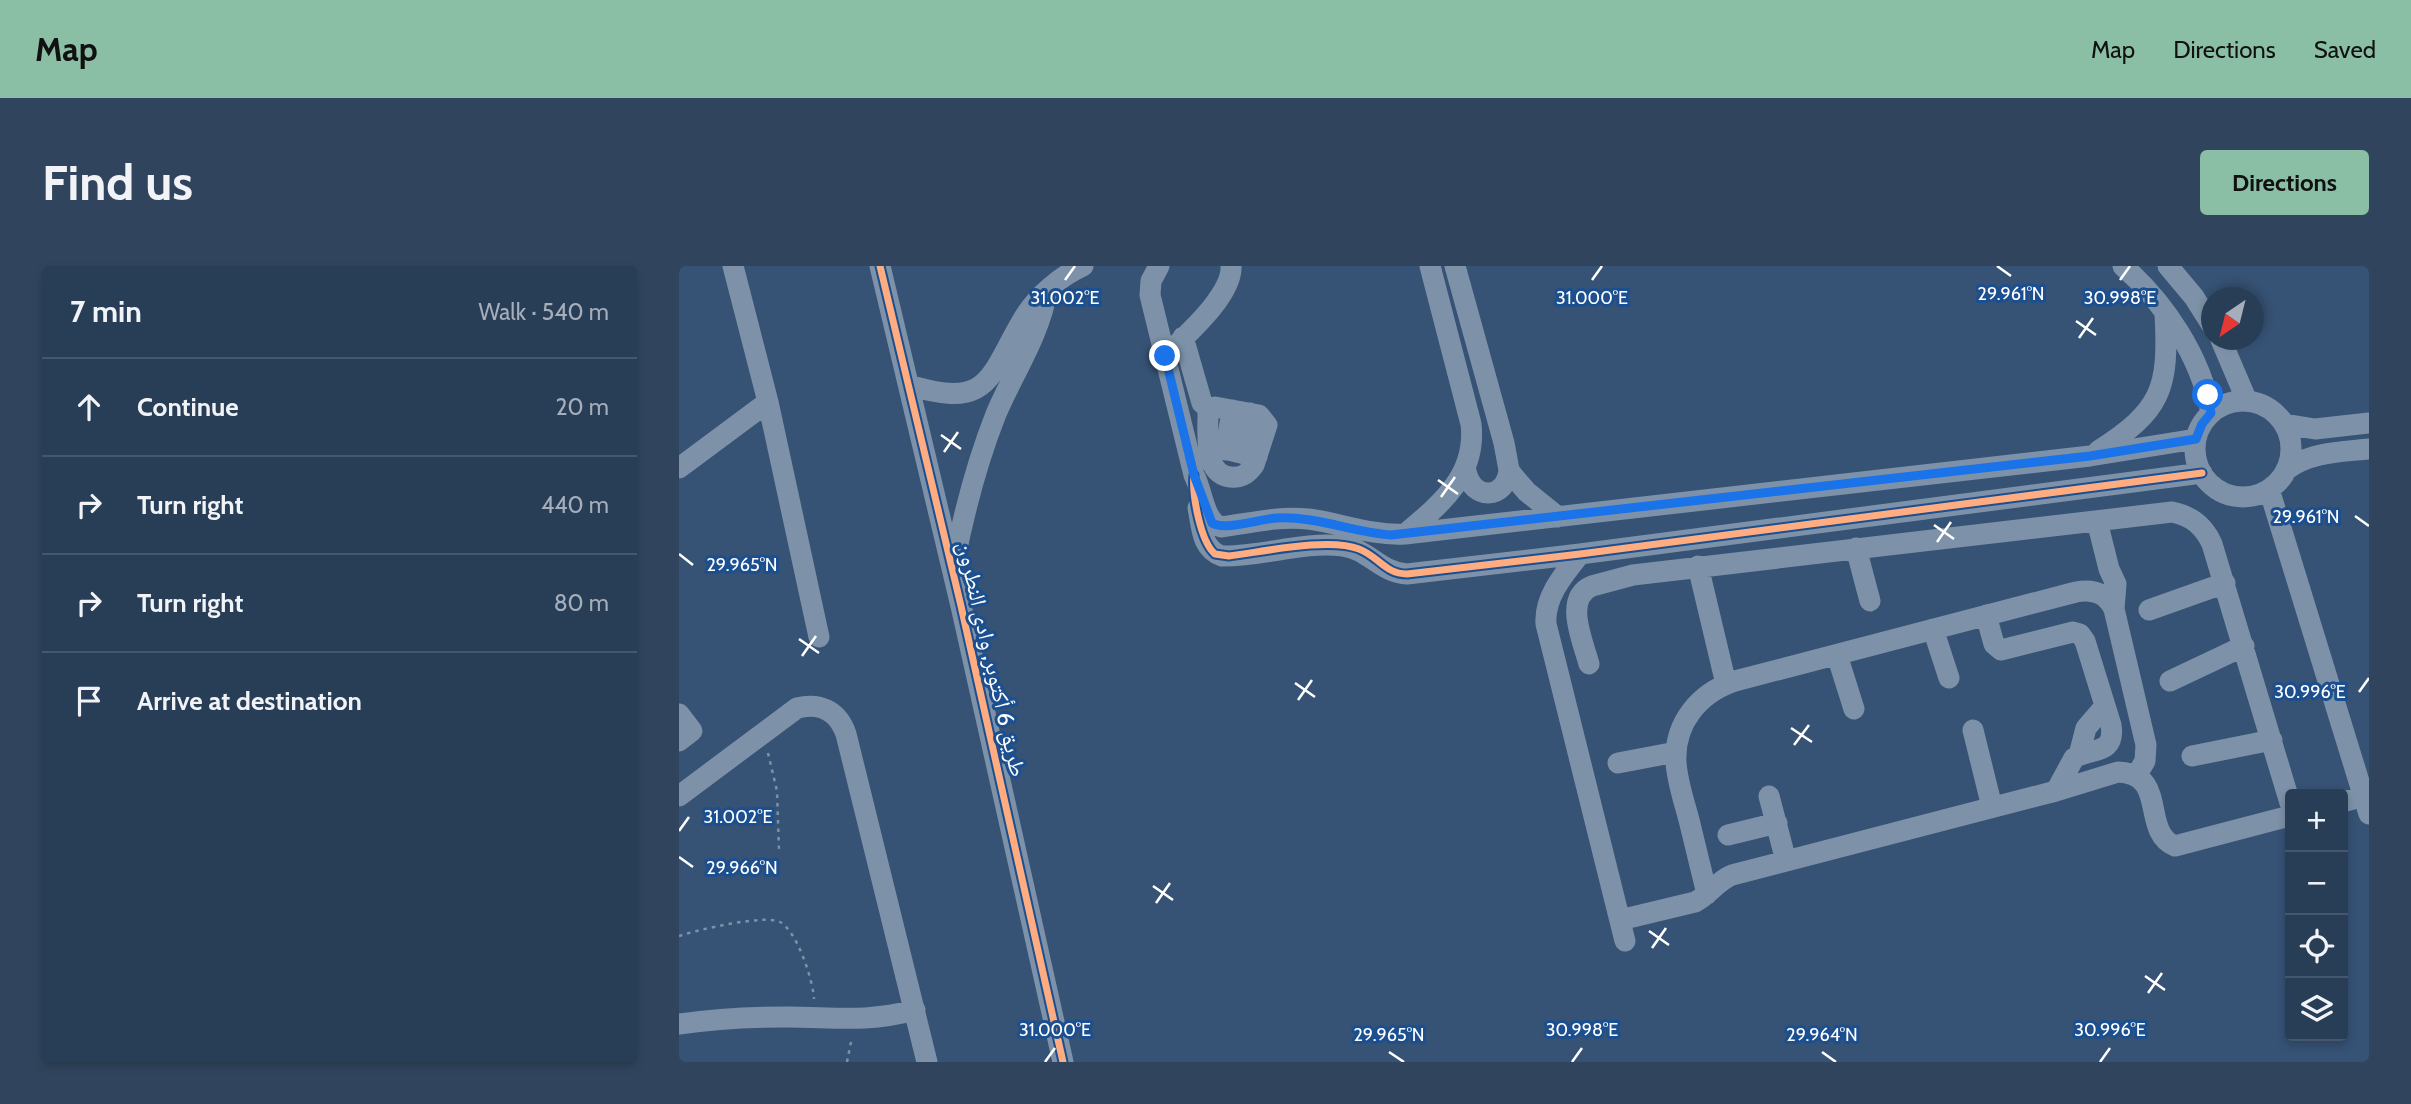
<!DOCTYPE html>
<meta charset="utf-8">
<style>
body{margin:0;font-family:Cabin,"Noto Naskh Arabic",sans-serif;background:#30455d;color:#f1f3f6}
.controls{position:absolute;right:21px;bottom:21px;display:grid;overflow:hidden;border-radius:7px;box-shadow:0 4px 10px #0003}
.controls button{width:63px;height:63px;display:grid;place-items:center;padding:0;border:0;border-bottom:2px solid #44576d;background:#283e57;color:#f1f3f6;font:35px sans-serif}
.compass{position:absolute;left:1522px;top:21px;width:63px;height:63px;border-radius:50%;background:#283e57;box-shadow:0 4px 10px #0003;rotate:215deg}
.stop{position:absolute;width:21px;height:21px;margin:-16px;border:5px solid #1a73e8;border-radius:50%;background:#fff}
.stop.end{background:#1a73e8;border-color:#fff;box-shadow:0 2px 7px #0008}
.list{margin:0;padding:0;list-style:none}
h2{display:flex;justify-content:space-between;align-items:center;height:91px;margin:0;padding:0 28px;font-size:30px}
h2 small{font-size:23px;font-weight:400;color:#a5aeba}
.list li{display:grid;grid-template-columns:46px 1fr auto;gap:21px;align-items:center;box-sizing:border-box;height:98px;padding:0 28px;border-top:2px solid #44576d}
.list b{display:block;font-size:26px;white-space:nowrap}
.list em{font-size:23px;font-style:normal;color:#a5aeba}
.icon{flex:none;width:38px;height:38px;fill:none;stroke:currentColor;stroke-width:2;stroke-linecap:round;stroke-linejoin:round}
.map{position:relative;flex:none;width:1690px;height:796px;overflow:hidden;border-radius:7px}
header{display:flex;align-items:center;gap:42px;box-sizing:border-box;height:98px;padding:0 35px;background:#8abfa5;color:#111}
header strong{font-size:33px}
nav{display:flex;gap:38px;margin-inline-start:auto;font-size:24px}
.intro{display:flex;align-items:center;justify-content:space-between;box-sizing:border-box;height:168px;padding:0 42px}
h1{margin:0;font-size:49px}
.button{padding:18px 32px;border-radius:7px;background:#8abfa5;color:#111;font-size:24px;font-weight:700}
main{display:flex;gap:42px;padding:0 42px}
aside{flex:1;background:#283e57;border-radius:7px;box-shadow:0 4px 10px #0003}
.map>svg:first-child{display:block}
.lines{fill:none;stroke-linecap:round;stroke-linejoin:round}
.path{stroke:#7d92a8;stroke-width:2.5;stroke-dasharray:3.5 5;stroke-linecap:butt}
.minor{stroke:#7d92a8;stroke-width:21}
.cycleway-casing{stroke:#1b4f8f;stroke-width:11}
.cycleway{stroke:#ffac80;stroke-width:7}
.route{stroke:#1a73e8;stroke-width:9}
.ticks{fill:none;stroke:#fff;stroke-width:2.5}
.labels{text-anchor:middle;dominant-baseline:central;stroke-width:6;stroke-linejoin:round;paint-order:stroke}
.street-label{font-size:23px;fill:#fff;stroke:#1b4f8f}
.ticks-label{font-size:18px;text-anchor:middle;fill:#fff;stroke:#1b4f8f;stroke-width:6;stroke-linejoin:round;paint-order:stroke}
</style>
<header>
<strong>Map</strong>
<nav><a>Map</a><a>Directions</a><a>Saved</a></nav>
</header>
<div class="intro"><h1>Find us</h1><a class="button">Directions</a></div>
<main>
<aside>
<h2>7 min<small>Walk · 540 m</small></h2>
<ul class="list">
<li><svg class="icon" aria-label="ahead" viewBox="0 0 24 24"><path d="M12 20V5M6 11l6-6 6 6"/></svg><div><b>Continue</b></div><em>20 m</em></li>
<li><svg class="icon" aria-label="right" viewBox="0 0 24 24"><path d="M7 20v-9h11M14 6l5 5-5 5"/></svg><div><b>Turn right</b></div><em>440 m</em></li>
<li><svg class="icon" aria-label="right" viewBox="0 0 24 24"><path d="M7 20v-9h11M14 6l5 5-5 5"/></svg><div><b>Turn right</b></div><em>80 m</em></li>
<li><svg class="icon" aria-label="arrive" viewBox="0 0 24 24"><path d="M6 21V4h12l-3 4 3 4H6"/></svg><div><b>Arrive at destination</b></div></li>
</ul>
</aside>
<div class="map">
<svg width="1690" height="796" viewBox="0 0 1690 796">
<rect width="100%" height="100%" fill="#365274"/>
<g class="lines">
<path class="path" d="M89 487 98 525 100 584
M0 670C18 664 85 648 101 656 118 665 134 714 135 733
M168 796 173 771"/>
<path class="minor" d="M54 0 89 136 140 371
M201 0 282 340 384 796
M480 0 472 15 471 29 515 209C524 225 524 254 542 261 572 257 598 250 629 253 662 257 692 270 726 268L1411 190 1517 173
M776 0 825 177 830 204 835 211 848 226 879 251
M1444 0C1486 37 1522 91 1532 147
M1489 0 1515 31 1532 58
M504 71 523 137 531 143
M1542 74 1568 135
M486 90C506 70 554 29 552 0
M230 119C313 145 310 109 346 50 359 29 382 10 404 0
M1516 183a48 48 0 1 1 96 0a48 48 0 1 1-96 0Z
M536 141 580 149 588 159 575 199C570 206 565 211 557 211 524 214 529 169 529 148L531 143Z
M1605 158 1636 163 1690 157
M530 179 578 191
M547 184 553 144
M1419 185C1483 144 1490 123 1486 48
M565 187 571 147
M0 202 89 136
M1607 204C1631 186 1661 186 1690 183
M787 205C793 235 827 234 830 204
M1590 223 1690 548
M519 242C523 261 522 283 543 290 583 291 623 275 664 280 689 283 702 307 728 308L901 288 1523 207
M1418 255 1430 303 1437 318 1435 343
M726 268C762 238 798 209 792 158L751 0
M1177 282 1191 335
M901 288C885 308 865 331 867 358L946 675
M275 297C285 246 298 196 317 148 334 108 361 68 368 25
M1019 300 1047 418
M1470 344 1546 317
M1307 349 1315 378 1322 384 1394 366 1401 368 1406 375 1432 459C1437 489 1412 482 1395 492L1377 525
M1254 363 1270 412
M1158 389 1175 443
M910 398C904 375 884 332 913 320L954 309 1493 246C1513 250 1525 260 1533 278L1611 537
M1491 415 1565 380
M0 448 13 465 0 475
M1294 464 1313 541
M1400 489 1407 462 1426 440
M1513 490 1593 474
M939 497 997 486
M0 530 118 442C141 436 159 445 167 468L248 796
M1090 530 1107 595
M1664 536 1685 530
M1049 569 1098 557
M1028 628C1022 603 1016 579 1010 554 1005 535 998 515 997 496 995 457 1020 427 1056 415L1397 326C1414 323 1427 327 1435 343L1467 479 1466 495 1457 510
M941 654 1016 636C1030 629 1038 615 1053 609L1377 525 1439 506C1490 508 1461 565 1496 580L1611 550
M0 758C35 753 72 751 107 751 156 751 186 757 236 744"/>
<defs>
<path id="cycleway" d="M201 0 282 340 384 796
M515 209C513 228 521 275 536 288L550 290C583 286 650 271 680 283 699 290 706 308 728 308L901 288 1523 207"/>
</defs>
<use href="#cycleway" class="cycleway-casing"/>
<use href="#cycleway" class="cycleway"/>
</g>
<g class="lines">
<path class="route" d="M486 90 515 209 533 257C545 265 581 253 598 252 637 250 673 266 712 269L1411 190 1517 173 1523 158 1532 147 1529 129"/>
</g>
<path class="ticks" d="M1318 0 1332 10M386 14 396 0M913 14 923 0M1441 14 1451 0M1397 55 1417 69M1400 72 1414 52M262 169 282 183M265 186 279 166M759 214 779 228M762 231 776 211M1676 250 1690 260M1255 259 1275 273M1258 276 1272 256M0 288 14 299M120 373 140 387M123 390 137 370M616 417 636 431M1680 426 1690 412M619 434 633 414M1112 462 1133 476M1115 479 1130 459M0 565 10 551M0 591 14 601M474 620 494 634M477 637 491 617M970 665 990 679M973 682 987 662M1466 710 1486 724M1469 727 1483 707M710 786 725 796M1143 786 1157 796M366 796 376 782M893 796 903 782M1421 796 1431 782"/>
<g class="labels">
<g class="street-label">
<text transform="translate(313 393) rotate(77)">طريق 6 أكتوبر, وادى النطرون</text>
</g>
</g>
<g class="ticks-label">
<text x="1332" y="34">29.961°N</text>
<text x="386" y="38">31.002°E</text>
<text x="913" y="38">31.000°E</text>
<text x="1441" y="38">30.998°E</text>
<text x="1627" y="257">29.961°N</text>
<text x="63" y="305">29.965°N</text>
<text x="1631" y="432">30.996°E</text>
<text x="59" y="557">31.002°E</text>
<text x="63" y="608">29.966°N</text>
<text x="376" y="770">31.000°E</text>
<text x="903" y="770">30.998°E</text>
<text x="1431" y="770">30.996°E</text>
<text x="710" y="775">29.965°N</text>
<text x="1143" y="775">29.964°N</text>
</g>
</svg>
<div class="controls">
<button>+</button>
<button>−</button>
<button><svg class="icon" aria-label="locate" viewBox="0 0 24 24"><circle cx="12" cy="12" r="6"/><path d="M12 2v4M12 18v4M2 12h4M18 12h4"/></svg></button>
<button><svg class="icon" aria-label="layers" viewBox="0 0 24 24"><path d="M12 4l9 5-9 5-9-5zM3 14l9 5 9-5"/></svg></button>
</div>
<svg class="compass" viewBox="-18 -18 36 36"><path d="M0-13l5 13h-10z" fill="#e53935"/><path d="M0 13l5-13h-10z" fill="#a5aeba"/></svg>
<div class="stop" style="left:1529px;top:129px"></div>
<div class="stop end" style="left:486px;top:90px"></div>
</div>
</main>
